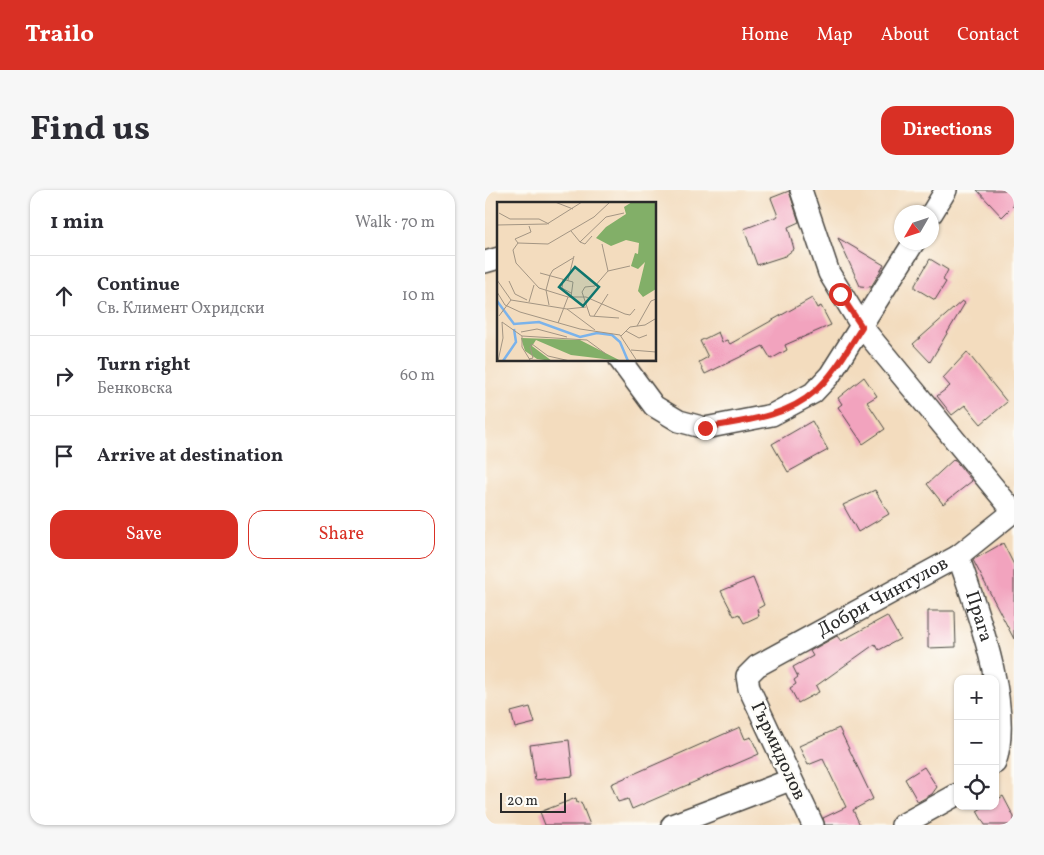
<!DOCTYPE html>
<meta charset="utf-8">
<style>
body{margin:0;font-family:Vollkorn,serif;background:#f7f7f7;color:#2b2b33}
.controls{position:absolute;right:15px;bottom:15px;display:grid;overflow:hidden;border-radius:10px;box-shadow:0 1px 4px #0004}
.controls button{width:45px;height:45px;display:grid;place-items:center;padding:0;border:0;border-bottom:1px solid #e1e1e2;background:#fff;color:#2b2b33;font:25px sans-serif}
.compass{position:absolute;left:409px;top:15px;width:45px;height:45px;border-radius:50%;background:#fff;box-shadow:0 1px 4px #0004;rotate:231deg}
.scale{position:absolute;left:15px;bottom:12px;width:66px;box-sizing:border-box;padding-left:5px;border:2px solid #2b2b2b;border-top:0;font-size:14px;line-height:18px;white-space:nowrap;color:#2b2b2b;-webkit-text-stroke:4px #fdfcf7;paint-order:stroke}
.stop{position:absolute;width:15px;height:15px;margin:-11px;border:4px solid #d93025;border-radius:50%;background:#fff}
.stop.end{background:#d93025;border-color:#fff;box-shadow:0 1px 5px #0008}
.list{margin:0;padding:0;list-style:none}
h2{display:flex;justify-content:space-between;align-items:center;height:65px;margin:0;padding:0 20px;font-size:21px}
h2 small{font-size:16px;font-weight:400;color:#7c7c81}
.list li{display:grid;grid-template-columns:32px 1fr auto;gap:15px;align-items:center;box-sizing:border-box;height:80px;padding:0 20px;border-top:1px solid #e1e1e2}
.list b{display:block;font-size:19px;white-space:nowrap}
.list p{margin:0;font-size:16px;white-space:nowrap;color:#7c7c81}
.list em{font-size:16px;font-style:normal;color:#7c7c81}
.actions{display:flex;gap:10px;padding:15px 20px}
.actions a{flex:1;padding:11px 0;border:1px solid #d93025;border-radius:15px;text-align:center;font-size:18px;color:#d93025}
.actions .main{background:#d93025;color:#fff}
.icon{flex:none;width:28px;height:28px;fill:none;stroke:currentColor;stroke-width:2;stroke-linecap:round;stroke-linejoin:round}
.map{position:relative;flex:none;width:529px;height:635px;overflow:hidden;border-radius:15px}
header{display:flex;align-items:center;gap:30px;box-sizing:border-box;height:70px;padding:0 25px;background:#d93025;color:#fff}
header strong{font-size:24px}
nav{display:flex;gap:28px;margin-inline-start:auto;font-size:18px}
.intro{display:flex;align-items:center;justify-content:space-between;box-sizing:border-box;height:120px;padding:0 30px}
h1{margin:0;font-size:35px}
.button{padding:12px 22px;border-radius:15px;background:#d93025;color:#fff;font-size:18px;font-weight:700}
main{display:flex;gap:30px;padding:0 30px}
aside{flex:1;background:#fff;border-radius:15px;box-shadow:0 1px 4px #0004}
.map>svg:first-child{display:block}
.building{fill:#f2a3be}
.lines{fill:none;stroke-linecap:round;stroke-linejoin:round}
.minor-casing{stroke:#494641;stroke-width:24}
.minor{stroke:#fff;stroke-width:21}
.route{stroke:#d93025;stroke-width:6}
.labels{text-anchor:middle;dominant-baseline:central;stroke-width:5;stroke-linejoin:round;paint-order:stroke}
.street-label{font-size:19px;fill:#2b2b2b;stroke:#fdfcf7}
.inset-river{fill:none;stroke:#7bb3eb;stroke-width:2.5}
.inset-road{fill:none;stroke:#a39583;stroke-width:1}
.view{fill:#0f766e;fill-opacity:0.15;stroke:#0f766e;stroke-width:2.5}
.inset-edge{fill:none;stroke:#2b2b2b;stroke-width:2.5}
</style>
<header>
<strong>Trailo</strong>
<nav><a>Home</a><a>Map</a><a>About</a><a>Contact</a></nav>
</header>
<div class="intro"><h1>Find us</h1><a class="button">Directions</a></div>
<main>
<aside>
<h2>1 min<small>Walk · 70 m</small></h2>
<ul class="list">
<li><svg class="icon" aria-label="ahead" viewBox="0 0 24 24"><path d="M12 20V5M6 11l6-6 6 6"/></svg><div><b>Continue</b><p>Св. Климент Охридски</p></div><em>10 m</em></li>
<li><svg class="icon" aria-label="right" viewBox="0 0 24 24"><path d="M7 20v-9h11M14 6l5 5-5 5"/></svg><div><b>Turn right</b><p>Бенковска</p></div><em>60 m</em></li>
<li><svg class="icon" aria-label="arrive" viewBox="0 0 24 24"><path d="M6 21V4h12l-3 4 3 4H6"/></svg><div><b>Arrive at destination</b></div></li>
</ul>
<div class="actions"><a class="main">Save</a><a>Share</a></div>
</aside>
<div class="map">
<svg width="529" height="635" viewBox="0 0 529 635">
<rect width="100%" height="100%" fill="#fdfcf7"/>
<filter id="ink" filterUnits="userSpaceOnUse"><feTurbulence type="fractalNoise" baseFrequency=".02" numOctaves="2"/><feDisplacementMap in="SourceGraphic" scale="10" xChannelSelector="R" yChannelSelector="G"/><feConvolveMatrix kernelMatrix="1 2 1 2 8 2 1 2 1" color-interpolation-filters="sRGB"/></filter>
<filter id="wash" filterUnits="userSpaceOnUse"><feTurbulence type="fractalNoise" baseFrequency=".0096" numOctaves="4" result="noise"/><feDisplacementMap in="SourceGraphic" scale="20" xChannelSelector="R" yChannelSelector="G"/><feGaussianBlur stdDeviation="1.12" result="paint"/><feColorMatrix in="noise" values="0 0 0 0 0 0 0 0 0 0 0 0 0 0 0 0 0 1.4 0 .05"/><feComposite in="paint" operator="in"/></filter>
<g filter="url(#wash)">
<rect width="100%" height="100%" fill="#f3dcbe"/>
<g id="blocks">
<path class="building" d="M492 0H529V15L517 27Z
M304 1 314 32 303 37 309 59 300 66 272 75 259 39 293 26 286 8Z
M353 48 399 75 386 97 375 96Z
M445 69 463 80 458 90 461 92 450 110 430 98V95Z
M327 108 332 118 336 116 346 135 300 155 302 160 286 169 278 156 220 184 214 172 223 167 215 151 233 142 237 152 242 150 245 154Z
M477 111 480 113 445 172 428 154Z
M482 162 522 212 496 234 480 215 467 225 452 206 465 196 458 188Z
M379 187 392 206 382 212 400 239 378 254 353 217 357 214 353 208Z
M327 231 343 260 303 282 287 254Z
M469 269 487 291 458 314 442 294Z
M390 300 404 324 373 342 358 315Z
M518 353 529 375V449L488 370Z
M268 388 279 415 272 419 274 426 259 433 254 424 249 426 236 401Z
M443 421H470L471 457 443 458Z
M402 426 415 449 394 460 390 454 331 496 334 502 313 513 305 498 311 494 309 490 313 487 308 477 328 466 325 461 352 446 356 451Z
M45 517 50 533 30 538 26 522Z
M255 537 260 549 266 547 274 564 147 619 143 609 133 612 126 594Z
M354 538 388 609 368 620 375 635H340L338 628 361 617 338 569 323 575 314 556Z
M84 550 88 586 50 590 45 555Z
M439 577 452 597 447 604 433 612 420 589Z
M518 606 529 627V635H500L492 621 500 616H510V611Z
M91 608 92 613 96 612 105 635H60L55 622Z"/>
</g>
</g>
<g filter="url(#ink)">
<use href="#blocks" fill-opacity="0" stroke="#494641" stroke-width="1"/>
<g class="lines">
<defs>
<g id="minor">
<path d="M316 0 344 83 377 137 529 322"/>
<path d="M447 23 461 0"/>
<path d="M0 72 14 68"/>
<path d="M135 170 169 216 194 231 220 238 287 225 328 203 345 185 429 52"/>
<path id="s1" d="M473 366C492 420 529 519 510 573"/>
<path d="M187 635 305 590"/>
<path id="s2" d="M328 635 264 498 262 486 272 476 473 366 528 322"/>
<path d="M417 635 473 604"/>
</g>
</defs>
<use href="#minor" class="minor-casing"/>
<use href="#minor" class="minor"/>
</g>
</g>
<g class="lines" filter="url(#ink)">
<path class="route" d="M220 238C256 231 300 228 329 202 349 185 363 159 377 137L355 104"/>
</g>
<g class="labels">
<g class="street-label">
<text stroke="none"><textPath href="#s2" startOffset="321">Добри Чинтулов</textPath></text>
<text stroke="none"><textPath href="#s1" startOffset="64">Прага</textPath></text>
<text transform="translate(293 561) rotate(65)">Гърмидолов</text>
</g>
</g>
<g transform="translate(12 12)">
<rect width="159" height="159" fill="#f3dcbe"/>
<path d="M135 0H159V87L146 95 141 89 148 60 141 67 134 64 138 51 141 52 142 41 129 38 114 44 99 36 109 25 129 12 127 5ZM24 136 83 138 124 159 74 153 39 138 35 144 55 159 40 157 28 149Z" fill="#82af68"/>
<path class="inset-river" d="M0 99 17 122 42 120 83 135 100 131 115 133 123 140 131 159M6 159 19 140 17 127"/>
<path class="inset-road" d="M58 0 76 7M2 11 13 17H42L52 22M0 23 50 22 85 0M74 29 83 40 109 15 127 11M83 40 88 42 95 34M21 41 16 48 19 61 42 86 71 95H89L128 112 133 113 138 107M21 41 51 42 97 15 113 0M21 41 18 37 34 30 32 24M105 42 111 69M43 71 76 80 74 95M66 77 65 86 74 91M0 78 14 98M71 78 77 54M12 79 18 92 30 98M0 90 8 103 23 110 83 127 123 133 140 159M14 98 70 107 98 128M32 100 37 83M52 103 49 88 53 73 56 68 76 56M70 107 89 105M2 114 14 98M97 114 111 92M122 116 93 114 85 90 88 85 98 84 111 69 133 64M5 120 25 134 90 138 109 152M61 121 71 95M140 124 154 99 159 97M129 129 142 136 150 133M24 130 40 127 70 135M25 134V145L33 158M124 134 133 125 148 123 158 117M134 148 159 150M32 157 36 156 33 145 35 142 51 154 73 159M140 158H159M1 159 6 136 5 120"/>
<path class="view" d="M78 65 102 85 86 104 62 85Z"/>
<rect width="159" height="159" class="inset-edge"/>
</g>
</svg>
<div class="controls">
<button>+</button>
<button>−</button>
<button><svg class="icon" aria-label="locate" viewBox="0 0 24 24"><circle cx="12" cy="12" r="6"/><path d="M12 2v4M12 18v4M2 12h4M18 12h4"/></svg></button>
</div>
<svg class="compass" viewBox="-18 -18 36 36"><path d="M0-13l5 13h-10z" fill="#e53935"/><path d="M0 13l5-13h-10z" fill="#7c7c81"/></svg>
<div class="scale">20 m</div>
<div class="stop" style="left:355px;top:104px"></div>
<div class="stop end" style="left:220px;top:238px"></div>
</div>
</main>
